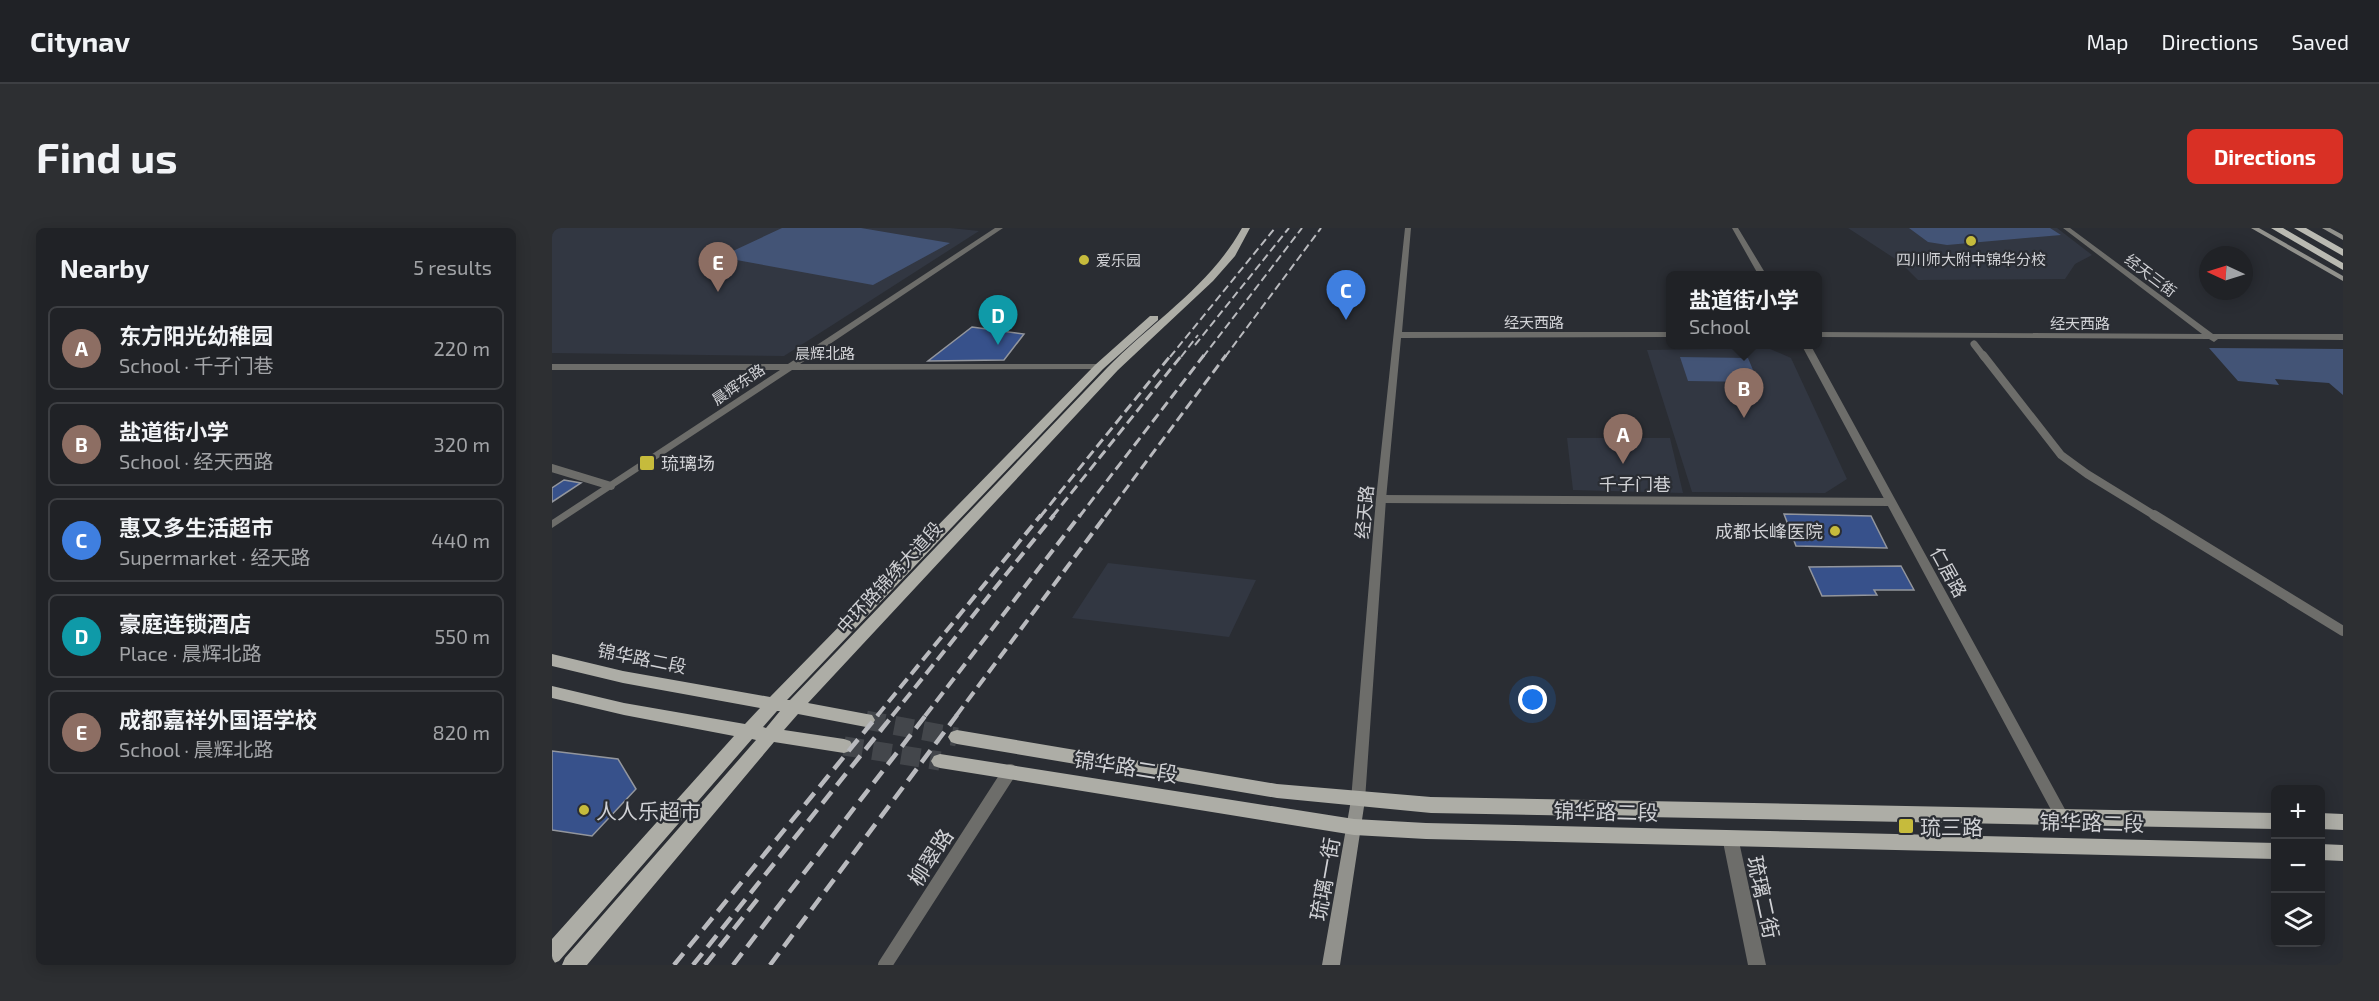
<!DOCTYPE html>
<meta charset="utf-8">
<style>
body{margin:0;font-family:"Exo 2","Noto Sans SC",sans-serif;background:#2d2f32;color:#f1f3f6}
.controls{position:absolute;right:18px;bottom:18px;display:grid;overflow:hidden;border-radius:9px;box-shadow:0 3px 15px #0003}
.controls button{width:54px;height:54px;display:grid;place-items:center;padding:0;border:0;border-bottom:2px solid #3d3f43;background:#202226;color:#f1f3f6;font:30px sans-serif}
.compass{position:absolute;left:1647px;top:18px;width:54px;height:54px;border-radius:50%;background:#202226;box-shadow:0 3px 15px #0003;rotate:274deg}
.you{position:absolute;left:981px;top:472px;width:21px;height:21px;margin:-15px;border:4px solid #fff;border-radius:50%;background:#1a73e8;box-shadow:0 0 0 9px #1a73e833}
.badge{display:grid;place-items:center;width:39px;height:39px;border-radius:50%;background:#d93025;color:#fff;font-size:20px;font-weight:700}
.pin{position:absolute;translate:-50% -50px;filter:drop-shadow(0 2px 3px #0008)}
.pin::after{content:'';position:absolute;top:32px;width:21px;height:18px;background:inherit;clip-path:polygon(0 0,100% 0,50% 100%)}
.popup{position:absolute;left:1114px;top:43px;width:156px;height:78px;box-sizing:border-box;display:grid;place-content:center;border-radius:9px;background:#202226;filter:drop-shadow(0 2px 4px #0005);font-size:20px;white-space:nowrap;color:#a2a4a7}
.popup b{font-size:22px;color:#f1f3f6}
.popup::after{content:'';position:absolute;left:50%;top:100%;margin-left:-12px;border:12px solid transparent;border-top-color:#202226}
.list{margin:0;padding:0;list-style:none}
h2{display:flex;justify-content:space-between;align-items:center;height:78px;margin:0;padding:0 24px;font-size:26px}
h2 small{font-size:20px;font-weight:400;color:#a2a4a7}
.list li{display:grid;grid-template-columns:39px 1fr auto;gap:18px;align-items:center;box-sizing:border-box;height:84px;margin:0 12px 12px;padding:0 12px;border:2px solid #3d3f43;border-radius:9px}
.list b{display:block;font-size:22px;white-space:nowrap}
.list p{margin:0;font-size:20px;white-space:nowrap;color:#a2a4a7}
.list em{font-size:20px;font-style:normal;color:#a2a4a7}
.icon{flex:none;width:33px;height:33px;fill:none;stroke:currentColor;stroke-width:2;stroke-linecap:round;stroke-linejoin:round}
.map{position:relative;flex:none;width:1791px;height:737px;overflow:hidden;border-radius:9px}
header{display:flex;align-items:center;gap:36px;box-sizing:border-box;height:84px;padding:0 30px;background:#202226;border-bottom:2px solid #3d3f43}
header strong{font-size:28px}
nav{display:flex;gap:33px;margin-inline-start:auto;font-size:21px}
.intro{display:flex;align-items:center;justify-content:space-between;box-sizing:border-box;height:144px;padding:0 36px}
h1{margin:0;font-size:42px}
.button{padding:15px 27px;border-radius:9px;background:#d93025;color:#fff;font-size:21px;font-weight:700}
main{display:flex;gap:36px;padding:0 36px}
aside{flex:1;background:#202226;border-radius:9px;box-shadow:0 3px 15px #0003}
.map>svg:first-child{display:block}
.built{fill:#323742}
.green{fill:#435476}
.building{fill:#37518b;stroke:#93969d;stroke-width:1.5}
.lines{fill:none;stroke-linecap:round;stroke-linejoin:round}
.primary-tunnel{stroke:#43464b;stroke-width:19;stroke-dasharray:19 10;stroke-linecap:butt}
.minor-far3{stroke:#6d6d6a;stroke-width:7}
.minor-far2{stroke:#6d6d6a;stroke-width:8}
.minor-far1{stroke:#6d6d6a;stroke-width:10}
.minor{stroke:#6d6d6a;stroke-width:14}
.tertiary{fill:#6d6d6a;fill-rule:evenodd}
.secondary{fill:#91918c;fill-rule:evenodd}
.primary{fill:#adada6;fill-rule:evenodd}
.trunk{fill:#babab2;fill-rule:evenodd}
.rail-far3{stroke:#b9babe;stroke-width:2;stroke-dasharray:8 4;stroke-linecap:butt}
.rail-far2{stroke:#b9babe;stroke-width:3;stroke-dasharray:10 5;stroke-linecap:butt}
.rail-far1{stroke:#b9babe;stroke-width:4;stroke-dasharray:12 6;stroke-linecap:butt}
.rail{stroke:#b9babe;stroke-width:4.5;stroke-dasharray:15 8;stroke-linecap:butt}
.poi-dot{fill:#c6bb3c;stroke:#2a2d33;stroke-width:2}
.labels{text-anchor:middle;dominant-baseline:central;stroke-width:4.5;stroke-linejoin:round;paint-order:stroke}
.far-poi-label{font-size:15px;fill:#d0d1d5;stroke:#2a2d33}
.far-street-label{font-size:15px;fill:#d0d1d5;stroke:#2a2d33}
.poi-label{font-size:18px;fill:#d0d1d5;stroke:#2a2d33;text-anchor:start}
.street-label{font-size:18px;fill:#d0d1d5;stroke:#2a2d33}
.near-street-label{font-size:21px;fill:#d0d1d5;stroke:#2a2d33}
.near-poi-label{font-size:21px;fill:#d0d1d5;stroke:#2a2d33;text-anchor:start}
</style>
<header>
<strong>Citynav</strong>
<nav><a>Map</a><a>Directions</a><a>Saved</a></nav>
</header>
<div class="intro"><h1>Find us</h1><a class="button">Directions</a></div>
<main>
<aside>
<h2>Nearby<small>5 results</small></h2>
<ul class="list">
<li><span class="badge" style="background:#8d6e63">A</span><div><b>东方阳光幼稚园</b><p>School · 千子门巷</p></div><em>220 m</em></li>
<li><span class="badge" style="background:#8d6e63">B</span><div><b>盐道街小学</b><p>School · 经天西路</p></div><em>320 m</em></li>
<li><span class="badge" style="background:#3f7fe0">C</span><div><b>惠又多生活超市</b><p>Supermarket · 经天路</p></div><em>440 m</em></li>
<li><span class="badge" style="background:#0f9aa8">D</span><div><b>豪庭连锁酒店</b><p>Place · 晨辉北路</p></div><em>550 m</em></li>
<li><span class="badge" style="background:#8d6e63">E</span><div><b>成都嘉祥外国语学校</b><p>School · 晨辉北路</p></div><em>820 m</em></li>
</ul>
</aside>
<div class="map">
<svg width="1791" height="737" viewBox="0 0 1791 737">
<rect width="100%" height="100%" fill="#2a2d33"/>
<path class="built" d="M0 0H398L427 3 232 128 0 125Z
M1296 0H1505L1540 27 1523 36 1513 51 1366 52 1348 34Z
M1216 120 1239 130 1295 251 1273 265 1140 264 1095 122Z
M1015 210H1118L1131 265 1021 262Z
M556 335 704 352 677 409 520 390Z"/>
<path class="green" d="M230 0H309L398 15 321 57 168 29Z
M1357 0H1498L1509 7 1395 17 1376 14Z
M1657 120 1791 121V167L1777 155 1723 151 1727 157 1686 153Z
M1128 129 1196 130 1206 154 1136 153Z"/>
<path class="building" d="M420 99 472 106 452 132 376 133Z
M12 252 29 255 0 274V260Z
M1232 286 1319 288 1335 320 1244 318Z
M1349 338 1362 362H1322L1325 367 1270 368 1257 339Z
M0 523 66 531 84 561 40 608 0 602Z"/>
<g class="lines">
<path class="primary-tunnel" d="M314 492 405 509
M292 518 388 533"/>
<path class="minor-far3" d="M1422 116 1432 129"/>
<path class="minor-far2" d="M1431 127 1509 227 1535 246 1605 289
M0 240 59 258
M829 271 1337 274"/>
<path class="minor-far1" d="M1602 287 1791 403"/>
<path class="minor" d="M333 737 458 543"/>
<path class="tertiary" d="M443 0H451L248 136H547L551 139 550 141 240 142 0 300V292L228 142H0V136H236Z
M853 0H859L850 104H1118V109L849 110 834 271 813 572 811 576 806 578 801 576 799 572 824 271Z
M1180 0H1186L1215 48H1207Z
M1511 0H1518L1661 106H1791V112L1666 111 1662 114 1657 111 1266 109V104L1650 106Z
M1249 116H1258L1515 585 1517 589 1515 593 1510 595 1505 593Z
M1178 603 1183 604 1186 609 1214 737H1196L1170 609 1173 604Z"/>
<path class="secondary" d="M1699 0H1707L1791 48V53Z
M1770 0H1778L1791 7V12Z
M806 566 811 568 813 572 788 737H770L799 572 801 568Z"/>
<path class="primary" d="M690 0H698L683 28 661 53 566 142 256 475 320 487 323 492 320 497 314 499 246 486 232 502 292 511 298 513 301 518 298 523 292 525 222 514 35 737H10L13 730 204 512 200 511 7 733 0 736V711L182 508 72 487 0 470V458L72 475 193 496 208 480 71 455 0 438V426L71 443 218 469 543 137 598 88H606V92L551 141 235 472H238C344 362 449 250 555 140 601 93 658 58 690 0ZM225 483H228L214 500 211 499Z
M405 502 725 556 879 569 1724 585V601L879 585 725 570 405 516 399 514 396 509 399 504Z
M388 526 802 591 874 595 1724 615V631L874 611 802 607 388 540 382 538 379 533 382 528Z
M1768 585 1791 586V602L1768 601Z
M1768 616 1791 617V633L1768 632Z"/>
<path class="trunk" d="M1719 0H1731L1791 35V42Z
M1742 0H1754L1791 21V28Z"/>
<path class="rail-far3" d="M643 117 737 0
M618 129 723 0
M629 129 646 107
M651 129 750 0
M673 129 769 0"/>
<path class="rail-far2" d="M488 289 619 127
M500 289 630 127
M527 289 652 127
M553 289 674 127"/>
<path class="rail-far1" d="M325 488 489 287
M340 488 502 287
M373 488 528 287
M404 488 554 287"/>
<path class="rail" d="M122 737 326 487
M141 737 341 487
M153 737 208 668
M181 737 374 487
M218 737 405 487"/>
</g>
<g class="poi-dot">
<circle cx="1419" cy="13" r="6"/>
<circle cx="532" cy="32" r="6"/>
<rect x="87" y="227" width="16" height="16" rx="3"/>
<circle cx="1283" cy="303" r="6"/>
<circle cx="32" cy="582" r="6"/>
<rect x="1346" y="590" width="16" height="16" rx="3"/>
</g>
<g class="labels">
<g class="far-poi-label">
<text x="1419" y="31">四川师大附中锦华分校</text>
<text x="544" y="32" text-anchor="start">爱乐园</text>
</g>
<g class="far-street-label">
<text transform="translate(1599 47) rotate(37)">经天三街</text>
<text x="982" y="94">经天西路</text>
<text x="1528" y="95">经天西路</text>
<text x="273" y="125">晨辉北路</text>
<text transform="translate(186 156) rotate(-34)">晨辉东路</text>
</g>
<g class="poi-label">
<text x="109" y="235">琉璃场</text>
<text x="1271" y="303" text-anchor="end">成都长峰医院</text>
</g>
<g class="street-label">
<text x="1083" y="256">千子门巷</text>
<text transform="translate(812 284) rotate(-85)">经天路</text>
<text transform="translate(1397 344) rotate(61)">仁居路</text>
<text transform="translate(337 349) rotate(-47)">中环路锦绣大道段</text>
<text transform="translate(90 430) rotate(11)">锦华路二段</text>
</g>
<g class="near-street-label">
<text transform="translate(574 538) rotate(9)">锦华路二段</text>
<text transform="translate(1054 583) rotate(1)">锦华路二段</text>
<text transform="translate(1540 594) rotate(1)">锦华路二段</text>
<text transform="translate(378 629) rotate(-57)">柳翠路</text>
<text transform="translate(772 651) rotate(-80)">琉璃一街</text>
<text transform="translate(1212 669) rotate(78)">琉璃二街</text>
</g>
<g class="near-poi-label">
<text x="44" y="582">人人乐超市</text>
<text x="1368" y="598">琉三路</text>
</g>
</g>
</svg>
<div class="controls">
<button>+</button>
<button>−</button>
<button><svg class="icon" aria-label="layers" viewBox="0 0 24 24"><path d="M12 4l9 5-9 5-9-5zM3 14l9 5 9-5"/></svg></button>
</div>
<svg class="compass" viewBox="-18 -18 36 36"><path d="M0-13l5 13h-10z" fill="#e53935"/><path d="M0 13l5-13h-10z" fill="#a2a4a7"/></svg>
<div class="you"></div>
<div class="pin badge" style="left:1071px;top:236px;background:#8d6e63">A</div>
<div class="pin badge" style="left:1192px;top:190px;background:#8d6e63">B</div>
<div class="popup"><b>盐道街小学</b>School</div>
<div class="pin badge" style="left:794px;top:92px;background:#3f7fe0">C</div>
<div class="pin badge" style="left:446px;top:117px;background:#0f9aa8">D</div>
<div class="pin badge" style="left:166px;top:64px;background:#8d6e63">E</div>
</div>
</main>
